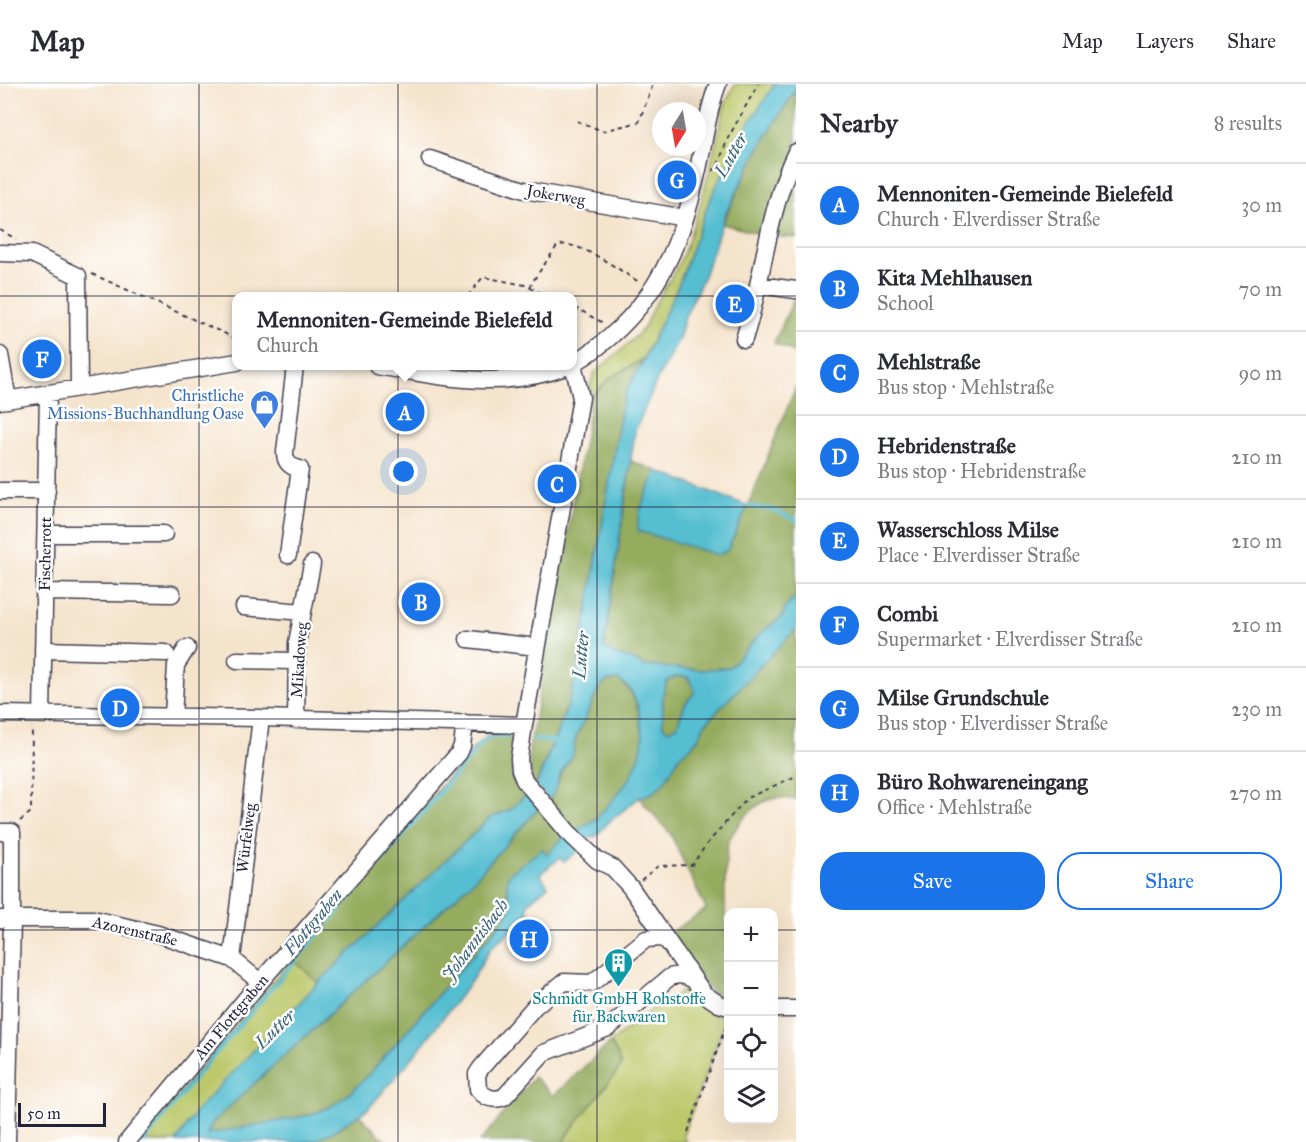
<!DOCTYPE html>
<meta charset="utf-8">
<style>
body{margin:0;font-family:"IM FELL Great Primer",serif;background:#f7f7f7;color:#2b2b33}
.controls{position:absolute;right:18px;bottom:18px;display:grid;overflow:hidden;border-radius:12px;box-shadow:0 6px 24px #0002}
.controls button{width:54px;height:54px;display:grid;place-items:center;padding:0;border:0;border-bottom:2px solid #e1e1e2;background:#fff;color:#2b2b33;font:30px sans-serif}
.compass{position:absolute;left:652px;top:18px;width:54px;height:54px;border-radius:50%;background:#fff;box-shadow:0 6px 24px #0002;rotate:191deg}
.scale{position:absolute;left:18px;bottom:15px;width:88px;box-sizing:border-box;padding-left:6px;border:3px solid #22223b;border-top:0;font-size:16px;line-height:21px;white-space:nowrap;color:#22223b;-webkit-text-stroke:4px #fff;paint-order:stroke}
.you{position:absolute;left:404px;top:388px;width:21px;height:21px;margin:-15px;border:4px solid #fff;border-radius:50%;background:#1a73e8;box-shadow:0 0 0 9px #1a73e833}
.badge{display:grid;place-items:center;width:39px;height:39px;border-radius:50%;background:#1a73e8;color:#fff;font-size:20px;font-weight:700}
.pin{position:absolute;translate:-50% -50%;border:3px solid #fff;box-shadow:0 2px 6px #0006}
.popup{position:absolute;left:232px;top:208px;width:345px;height:78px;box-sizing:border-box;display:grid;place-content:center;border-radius:12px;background:#fff;filter:drop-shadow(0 2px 4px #0005);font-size:20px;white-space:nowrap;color:#7c7c81}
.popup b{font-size:22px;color:#2b2b33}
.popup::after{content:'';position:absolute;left:50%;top:100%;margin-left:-12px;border:12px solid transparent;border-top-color:#fff}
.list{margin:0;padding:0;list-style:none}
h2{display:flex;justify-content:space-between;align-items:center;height:78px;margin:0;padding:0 24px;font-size:26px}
h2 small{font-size:20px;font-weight:400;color:#7c7c81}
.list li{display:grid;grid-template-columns:39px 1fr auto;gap:18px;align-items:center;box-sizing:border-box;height:84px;padding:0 24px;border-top:2px solid #e1e1e2}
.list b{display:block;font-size:22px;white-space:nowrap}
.list p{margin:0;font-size:20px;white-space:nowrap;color:#7c7c81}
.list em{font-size:20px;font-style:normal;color:#7c7c81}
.actions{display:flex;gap:12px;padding:18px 24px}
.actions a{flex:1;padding:14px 0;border:2px solid #1a73e8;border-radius:24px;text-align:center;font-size:21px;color:#1a73e8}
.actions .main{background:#1a73e8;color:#fff}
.icon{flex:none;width:33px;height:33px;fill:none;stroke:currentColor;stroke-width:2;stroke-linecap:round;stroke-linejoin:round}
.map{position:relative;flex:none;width:796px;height:1058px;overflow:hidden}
header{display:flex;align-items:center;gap:36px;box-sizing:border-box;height:84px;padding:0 30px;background:#fff;border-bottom:2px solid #e1e1e2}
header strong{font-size:28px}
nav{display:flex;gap:33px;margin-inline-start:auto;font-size:21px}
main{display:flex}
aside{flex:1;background:#fff}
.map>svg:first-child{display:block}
.green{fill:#bcc86a;stroke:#6f7552;stroke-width:1.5}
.forest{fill:#95ac5e;stroke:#5c674c;stroke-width:1.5}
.water{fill:#54bed1;stroke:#3b7086;stroke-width:1.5;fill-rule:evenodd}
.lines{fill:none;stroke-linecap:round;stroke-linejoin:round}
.stream{stroke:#54bed1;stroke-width:4}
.minor-casing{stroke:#423f51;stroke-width:19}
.path{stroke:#423f51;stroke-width:2;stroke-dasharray:4.5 4.5;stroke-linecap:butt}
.minor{stroke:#fff;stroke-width:16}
.grid{fill:none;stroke:#22223b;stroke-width:1.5;stroke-opacity:0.55}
.labels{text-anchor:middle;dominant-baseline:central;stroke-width:5;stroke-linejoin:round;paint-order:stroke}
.street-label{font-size:16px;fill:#22223b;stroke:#fff}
.shop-label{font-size:16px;fill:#366cbe;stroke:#fff;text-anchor:end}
.culture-label{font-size:16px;fill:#0d838f;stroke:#fff}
.water-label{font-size:18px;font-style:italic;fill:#366077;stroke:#fff}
</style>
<header>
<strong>Map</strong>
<nav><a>Map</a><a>Layers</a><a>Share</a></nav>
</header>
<main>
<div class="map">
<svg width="796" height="1058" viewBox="0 0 796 1058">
<rect width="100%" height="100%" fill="#fff"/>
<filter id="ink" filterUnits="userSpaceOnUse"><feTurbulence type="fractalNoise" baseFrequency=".0167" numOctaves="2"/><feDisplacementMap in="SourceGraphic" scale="12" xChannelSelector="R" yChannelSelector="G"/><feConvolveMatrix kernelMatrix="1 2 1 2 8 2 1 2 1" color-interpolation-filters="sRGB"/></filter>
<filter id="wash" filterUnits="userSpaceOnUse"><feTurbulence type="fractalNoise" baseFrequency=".008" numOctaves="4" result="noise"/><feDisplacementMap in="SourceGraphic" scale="24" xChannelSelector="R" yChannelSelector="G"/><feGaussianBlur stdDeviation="1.35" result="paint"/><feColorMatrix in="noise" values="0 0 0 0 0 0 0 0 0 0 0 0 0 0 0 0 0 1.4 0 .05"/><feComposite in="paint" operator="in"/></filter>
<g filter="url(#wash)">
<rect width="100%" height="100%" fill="#f5e4cc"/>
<path class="green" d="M735 0H775L741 51 708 120 679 200 643 275 611 293 592 312 590 302 594 289 626 262 644 244 652 225 678 182 688 158 704 108 725 20Z
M292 874 318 899 197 1026 176 1058H138Z
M688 904 705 924 726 936 683 1051 686 1058H564L618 971 610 959 656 922Z"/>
<path class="forest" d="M794 8H796V154L768 152 722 140 760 62Z
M795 212 796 213V269L774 259Z
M643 275 626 308 622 322 577 589 568 621 535 702 530 691 529 667 592 312 611 293Z
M796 302V513L791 517 784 532 760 550 730 583 703 586 644 582 632 575 615 571 604 564 631 377 657 387 643 421 727 467 748 422Z
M796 545V715C790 715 783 714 777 714 755 716 737 740 728 758 721 809 728 862 728 914L715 910 704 901 670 849 706 825 670 749 639 714 654 708 665 697 681 670 690 664 699 653 705 640Z
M676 592 688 593 695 608 685 620 677 642 668 646 663 642C664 625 660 612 667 597Z
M619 596C632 607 637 618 640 635 641 641 643 648 643 654 643 683 618 715 597 733 590 739 581 744 573 749L549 716 556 704 560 690 573 671 575 656 599 604 607 597Z
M500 648H516L513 692 516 697 527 710 510 726 490 734 318 899 292 874 473 665 486 653Z
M540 723 566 750 548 770 507 802 511 824 505 834 372 987 349 1010 330 1023 310 1031 207 1051 213 1038 471 799Z
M610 959 618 971 621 983 568 1050 564 1058H480L534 993 553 1012Z
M359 1031 387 1058H300C323 1055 340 1044 359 1031Z"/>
<path class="water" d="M775 0H796V5L760 62 724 133 704 192 685 233 679 255 658 294 635 347 604 563 615 571 632 575 644 582 703 586 730 583 760 550 783 532 785 524 796 513V545L705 640 699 653 690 664 681 670 665 697 654 708 639 714 611 736 596 752 581 757 573 749 597 734 617 711 630 694 640 672 643 654 638 623 631 606 619 596 607 597 599 604 575 656 573 671 560 690 556 704 549 716 536 702 567 624 577 589 622 322 626 308 641 281 679 200 708 120 741 51ZM677 592 688 593 695 608 685 620 677 642 668 646 663 642C664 624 660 613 667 597Z
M657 387 748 422 727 467 717 471 638 447C636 427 649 405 657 387Z
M527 710 540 723 471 799 213 1038 207 1050 310 1031 330 1023 349 1010 372 987 505 834 511 824 507 802 508 791 542 765 548 770 566 750 581 765 564 778 560 774 540 790 548 802 529 818 527 826 530 830 490 865 472 896 414 972 367 1026 330 1049 316 1056 300 1058H176L197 1026 318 899 490 734 510 726Z"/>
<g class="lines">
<path class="stream" d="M748 422 773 426 796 436
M533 655 556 658
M144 1058 198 990 485 656 495 652H512"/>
</g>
</g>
<g filter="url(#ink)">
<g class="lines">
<defs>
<path id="minor" d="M430 75 524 106 685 134
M0 169 32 170 78 192 79 304
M759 201 796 206
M744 255C764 194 767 127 796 68
M0 271 8 316
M573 280 581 314 524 641 519 674 520 686 524 696 568 748 597 776 613 784 631 804 704 910 719 920 728 923
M573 280C645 236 678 175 696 94 704 63 706 30 718 0
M377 282C444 293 502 307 568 282
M0 317 237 278
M0 407H47
M46 450H164
M288 471 300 385C290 383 285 379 285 368L295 282
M45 508 172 510
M244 523 303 528
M468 555 537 563
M43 566 166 569
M237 576 297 577
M0 630 261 634 524 641
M42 631 48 309
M173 633 176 581 187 564
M296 636 297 559 312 480
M0 748H12V835L7 1058
M0 835H93L158 850 232 875 260 898
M667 857 661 854 646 855 592 899 564 898 535 922 481 984 477 990 478 1005C485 1014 493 1017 504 1013L544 969 608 944 670 893C680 890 685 891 694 896
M232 875 261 634
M774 925H796
M127 1058 260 898 459 669 462 662 465 639"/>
</defs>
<use href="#minor" class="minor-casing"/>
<path class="path" d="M577 37 603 47 639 38 653 0
M712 87 717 84 728 54 758 0
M0 146 16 155
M92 190 237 255
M530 204 533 197 557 162C575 153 622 188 639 198
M452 212 455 209 459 212
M468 212 483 193 525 201 547 212
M573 227 576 229 573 233
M576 229 578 225 605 240
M20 737 31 728 32 643
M641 796 658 782 692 781 706 761 747 714 796 692
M514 870 529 856
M688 1048 728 936"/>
<use href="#minor" class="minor"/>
</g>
</g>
<path class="grid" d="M199 0V1058M398 0V1058M597 0V1058M0 212H796M0 423H796M0 635H796M0 846H728M774 846H796"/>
<defs>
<symbol id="shop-pin" viewBox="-11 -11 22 30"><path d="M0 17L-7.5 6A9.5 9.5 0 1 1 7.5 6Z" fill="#3f7fe0" stroke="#fff"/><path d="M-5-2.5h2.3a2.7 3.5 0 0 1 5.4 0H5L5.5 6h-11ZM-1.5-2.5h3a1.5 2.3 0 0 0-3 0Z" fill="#fff"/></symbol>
<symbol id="building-pin" viewBox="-11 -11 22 30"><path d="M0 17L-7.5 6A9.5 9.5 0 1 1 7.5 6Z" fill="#0f9aa8" stroke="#fff"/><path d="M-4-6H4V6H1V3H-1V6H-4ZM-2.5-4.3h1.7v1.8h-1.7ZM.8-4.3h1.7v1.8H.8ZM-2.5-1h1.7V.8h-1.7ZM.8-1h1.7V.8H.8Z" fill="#fff"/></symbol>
</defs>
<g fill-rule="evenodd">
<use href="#shop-pin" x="248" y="304" width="33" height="45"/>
<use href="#building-pin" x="602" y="862" width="33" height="45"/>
</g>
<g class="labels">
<g class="street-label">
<text transform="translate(556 111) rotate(10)">Jokerweg</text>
<text transform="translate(45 470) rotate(-89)">Fischerrott</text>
<text transform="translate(299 576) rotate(-86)">Mikadoweg</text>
<text transform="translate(246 754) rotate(-83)">Würfelweg</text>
<text transform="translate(135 847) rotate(13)">Azorenstraße</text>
<text transform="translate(231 933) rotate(-50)">Am Flottgraben</text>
</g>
<g class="shop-label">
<text x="244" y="311">Christliche<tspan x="244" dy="18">Missions-Buchhandlung Oase</tspan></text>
</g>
<g class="culture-label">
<text x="619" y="914">Schmidt GmbH Rohstoffe<tspan x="619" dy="18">für Backwaren</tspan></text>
</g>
<g class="water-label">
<text transform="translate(731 71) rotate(-60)">Lutter</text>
<text transform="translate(581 571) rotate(-85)">Lutter</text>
<text transform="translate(313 838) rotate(-50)">Flottgraben</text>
<text transform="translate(475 856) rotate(-53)">Johannisbach</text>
<text transform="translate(275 945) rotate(-44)">Lutter</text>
</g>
</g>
</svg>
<div class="controls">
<button>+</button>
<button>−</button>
<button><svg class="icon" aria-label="locate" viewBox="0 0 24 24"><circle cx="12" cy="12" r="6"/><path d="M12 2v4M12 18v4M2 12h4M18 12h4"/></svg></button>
<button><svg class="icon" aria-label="layers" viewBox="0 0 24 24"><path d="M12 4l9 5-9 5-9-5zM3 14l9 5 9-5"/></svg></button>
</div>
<svg class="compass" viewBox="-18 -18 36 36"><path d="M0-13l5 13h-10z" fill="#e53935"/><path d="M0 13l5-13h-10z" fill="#7c7c81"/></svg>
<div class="scale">50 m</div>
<div class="you"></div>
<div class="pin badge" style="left:405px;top:328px">A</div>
<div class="popup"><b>Mennoniten-Gemeinde Bielefeld</b>Church</div>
<div class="pin badge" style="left:421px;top:518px">B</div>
<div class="pin badge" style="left:557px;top:400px">C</div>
<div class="pin badge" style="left:120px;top:624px">D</div>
<div class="pin badge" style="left:735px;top:220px">E</div>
<div class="pin badge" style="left:42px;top:275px">F</div>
<div class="pin badge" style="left:677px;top:96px">G</div>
<div class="pin badge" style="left:529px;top:855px">H</div>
</div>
<aside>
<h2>Nearby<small>8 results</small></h2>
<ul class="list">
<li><span class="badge">A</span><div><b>Mennoniten-Gemeinde Bielefeld</b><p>Church · Elverdisser Straße</p></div><em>30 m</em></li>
<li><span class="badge">B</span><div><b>Kita Mehlhausen</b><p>School</p></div><em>70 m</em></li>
<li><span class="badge">C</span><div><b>Mehlstraße</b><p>Bus stop · Mehlstraße</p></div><em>90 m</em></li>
<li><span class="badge">D</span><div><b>Hebridenstraße</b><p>Bus stop · Hebridenstraße</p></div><em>210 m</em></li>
<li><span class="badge">E</span><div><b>Wasserschloss Milse</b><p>Place · Elverdisser Straße</p></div><em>210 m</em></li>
<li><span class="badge">F</span><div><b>Combi</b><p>Supermarket · Elverdisser Straße</p></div><em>210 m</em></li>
<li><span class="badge">G</span><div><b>Milse Grundschule</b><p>Bus stop · Elverdisser Straße</p></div><em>230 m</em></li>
<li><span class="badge">H</span><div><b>Büro Rohwareneingang</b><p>Office · Mehlstraße</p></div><em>270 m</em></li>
</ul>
<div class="actions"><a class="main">Save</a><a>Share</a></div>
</aside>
</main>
